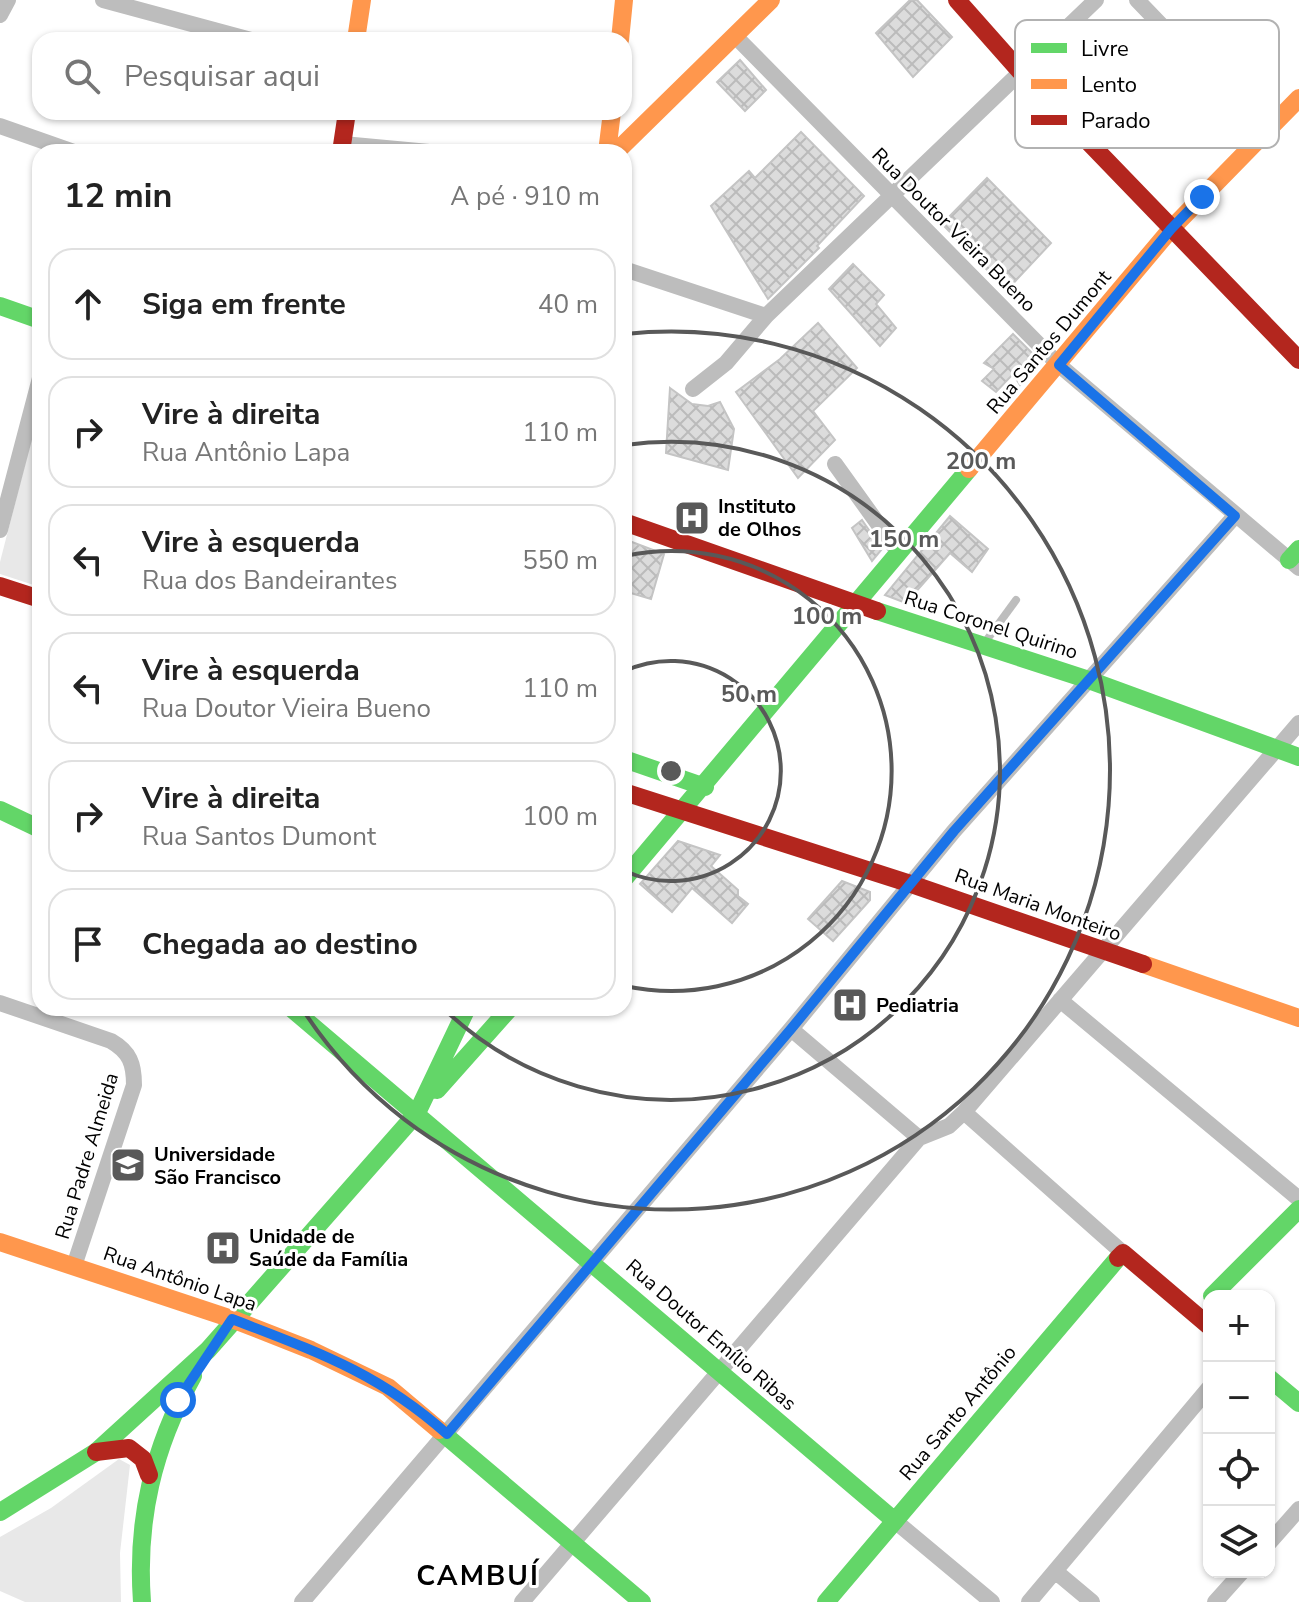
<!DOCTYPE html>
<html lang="pt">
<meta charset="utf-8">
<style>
body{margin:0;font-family:"Nunito Sans",sans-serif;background:#f2f2f2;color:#222}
.controls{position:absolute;right:24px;bottom:24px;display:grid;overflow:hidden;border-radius:16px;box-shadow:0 2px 6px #0004}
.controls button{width:72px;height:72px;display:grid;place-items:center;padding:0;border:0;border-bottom:2px solid #e0e0e0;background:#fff;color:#222;font:40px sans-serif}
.stop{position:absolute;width:24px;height:24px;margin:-18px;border:6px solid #1a73e8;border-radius:50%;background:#fff}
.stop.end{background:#1a73e8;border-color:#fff;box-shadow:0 2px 8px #0008}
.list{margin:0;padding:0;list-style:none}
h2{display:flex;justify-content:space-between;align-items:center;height:104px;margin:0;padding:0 32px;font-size:34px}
h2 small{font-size:26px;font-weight:400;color:#767676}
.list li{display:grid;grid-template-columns:52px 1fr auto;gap:24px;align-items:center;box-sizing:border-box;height:112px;margin:0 16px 16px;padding:0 16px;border:2px solid #e0e0e0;border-radius:24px}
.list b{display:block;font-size:30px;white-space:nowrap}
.list p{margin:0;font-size:26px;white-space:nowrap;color:#767676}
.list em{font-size:26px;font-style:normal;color:#767676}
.icon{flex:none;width:44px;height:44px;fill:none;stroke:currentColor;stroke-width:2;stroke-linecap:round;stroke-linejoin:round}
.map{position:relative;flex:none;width:1299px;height:1602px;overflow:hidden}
.search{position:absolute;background:#fff;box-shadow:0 2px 6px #0004;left:32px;top:32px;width:600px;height:88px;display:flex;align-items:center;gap:20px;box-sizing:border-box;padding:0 28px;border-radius:24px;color:#767676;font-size:30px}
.panel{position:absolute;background:#fff;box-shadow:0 2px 6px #0004;left:32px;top:144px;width:600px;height:872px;border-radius:24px}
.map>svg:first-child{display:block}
.green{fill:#e8e8e8}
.building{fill:url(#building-cross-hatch);stroke:#c4c4c4;stroke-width:2}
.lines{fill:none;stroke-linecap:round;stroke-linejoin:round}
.lane{stroke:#bdbdbd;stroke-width:8}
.street{stroke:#bdbdbd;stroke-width:16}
.fast{stroke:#63d668;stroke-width:18}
.slow{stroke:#ff974d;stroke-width:18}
.jam{stroke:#b3261e;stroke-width:18}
.route{stroke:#1a73e8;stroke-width:10}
.ring{fill:none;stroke:#595959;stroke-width:4}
.labels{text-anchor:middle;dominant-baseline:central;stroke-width:6;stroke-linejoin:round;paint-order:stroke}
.street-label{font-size:20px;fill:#000;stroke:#fff}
.poi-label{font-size:20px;font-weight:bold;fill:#000;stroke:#fff;text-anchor:start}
.district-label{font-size:28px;font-weight:bold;letter-spacing:2px;fill:#000;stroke:#fff}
.key{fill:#fff;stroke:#b2b2b2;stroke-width:2}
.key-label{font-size:22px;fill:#000}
.centre{fill:#595959;stroke:#fff;stroke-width:4}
.ring-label{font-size:24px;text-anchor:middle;font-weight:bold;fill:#595959;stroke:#fff;stroke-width:6;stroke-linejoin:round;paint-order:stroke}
</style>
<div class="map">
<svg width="1299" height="1602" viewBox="0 0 1299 1602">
<defs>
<pattern id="building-cross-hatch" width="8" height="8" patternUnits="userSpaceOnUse" patternTransform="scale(2)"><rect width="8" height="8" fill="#dcdcdc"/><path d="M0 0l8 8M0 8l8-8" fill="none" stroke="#bbb"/></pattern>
</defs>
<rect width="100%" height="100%" fill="#fff"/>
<path class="green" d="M40 406V587L0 574V562Z
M119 1459 130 1465 120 1553 121 1602H25L0 1591V1537L51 1508Z"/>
<path class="building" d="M910 0H917L952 37 913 77 876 33Z
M740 60 766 90 745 111 717 82Z
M801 132 864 196 817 246 819 248 768 299 711 206 749 171 755 178Z
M987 178 1051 243 1007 290 942 224Z
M853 264 884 295 876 304 896 328 880 346 829 289Z
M818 323 857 368 813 411 835 440 798 478 736 392 780 359Z
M1013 334 1034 355 1036 366 1020 385 1013 374 996 392 982 381 994 369 984 363Z
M670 388 692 404 708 406 720 402 734 429 728 470 666 453Z
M950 516 988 549 972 572 950 553 906 603 885 595Z
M862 520 882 549 872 561 852 528Z
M624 539 664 554 651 599 624 591Z
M678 841 720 855 711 866 738 890V896L748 904 732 923 692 888 672 912 640 884Z
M842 881 870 892V900L833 941 808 919Z"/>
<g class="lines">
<path class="lane" d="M986 641 1016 600"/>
<path class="street" d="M103 0 251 40
M1137 0 1264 132
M0 15 8 0
M735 36 1059 365 1299 568
M0 126 74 152
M343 144 429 152
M624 269 766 316
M693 389 726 363 766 316 1096 0
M835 464 899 553
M0 530 40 378
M1060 1000 1299 1199
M0 1003 111 1041C130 1052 134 1064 134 1085L74 1266
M791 1029 919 1138
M964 1112 1123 1253
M895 1521 992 1602
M1269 1543 1299 1509
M1055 1571 1092 1602
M302 1602 791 1029 954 831 1235 516
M522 1602 919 1138 949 1126 964 1112 1299 723
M1029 1602 1209 1388
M1215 1602 1242 1572"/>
<path class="fast" d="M0 306 40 320
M1289 560 1299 549
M877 611 1086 679 1299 757
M624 759 705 787
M0 810 40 829
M624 879 969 469
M291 1008 895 1521
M437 1090 510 1008
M1212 1296 1299 1209
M1269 1378 1299 1403
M439 1430 642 1602
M0 1512 96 1452 208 1350 417 1113 467 1008
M142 1602C136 1520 153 1448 193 1376
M826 1602 1118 1258"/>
<path class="slow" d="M356 40 362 0
M620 40 624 0
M607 152 612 112
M616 152 771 0
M969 469 1171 229 1299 98
M1143 964 1299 1018
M0 1242 232 1319 311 1350 388 1387 439 1430"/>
<path class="jam" d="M957 0 1019 70 1299 360
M341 152 347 112
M624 522 877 611
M0 586 40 599
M624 792 911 884 1143 964
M1118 1258 1123 1253 1209 1326
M96 1452 129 1448 143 1459 149 1475"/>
</g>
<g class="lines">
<path class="route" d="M178 1400 232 1319C317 1352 377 1372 447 1434L791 1029 954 831 1235 516 1059 365 1171 229 1202 197"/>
</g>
<g class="ring">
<path d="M625 671A110 110 0 1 1 625 871"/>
<path d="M625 556A220 220 0 1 1 625 986"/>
<path d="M625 445A329 329 0 1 1 445 1010"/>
<path d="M625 334A439 439 0 1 1 303 1010"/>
</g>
<defs>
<symbol id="hospital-square" viewBox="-11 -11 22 22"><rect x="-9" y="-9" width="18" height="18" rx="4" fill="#595959" stroke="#fff"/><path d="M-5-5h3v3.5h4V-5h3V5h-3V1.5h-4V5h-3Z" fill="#fff"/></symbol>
<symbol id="university-square" viewBox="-11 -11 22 22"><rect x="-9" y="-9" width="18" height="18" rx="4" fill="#595959" stroke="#fff"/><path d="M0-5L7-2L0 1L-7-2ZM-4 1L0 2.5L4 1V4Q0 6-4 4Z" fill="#fff"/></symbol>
</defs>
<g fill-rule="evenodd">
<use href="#hospital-square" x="672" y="498" width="40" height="40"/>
<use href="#hospital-square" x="830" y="985" width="40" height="40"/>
<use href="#university-square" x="108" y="1145" width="40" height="40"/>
<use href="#hospital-square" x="203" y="1228" width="40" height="40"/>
</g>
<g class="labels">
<g class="street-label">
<text transform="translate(954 230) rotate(45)">Rua Doutor Vieira Bueno</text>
<text transform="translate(1049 342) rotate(-50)">Rua Santos Dumont</text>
<text transform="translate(991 625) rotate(18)">Rua Coronel Quirino</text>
<text transform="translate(1038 905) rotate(20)">Rua Maria Monteiro</text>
<text transform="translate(87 1156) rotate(-73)">Rua Padre Almeida</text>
<text transform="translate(180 1279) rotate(19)">Rua Antônio Lapa</text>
<text transform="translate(711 1335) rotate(41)">Rua Doutor Emílio Ribas</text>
<text transform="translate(958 1413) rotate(-50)">Rua Santo Antônio</text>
</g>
<g class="poi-label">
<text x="718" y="506">Instituto<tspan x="718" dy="23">de Olhos</tspan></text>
<text x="876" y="1005">Pediatria</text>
<text x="154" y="1154">Universidade<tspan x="154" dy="23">São Francisco</tspan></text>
<text x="249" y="1236">Unidade de<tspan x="249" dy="23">Saúde da Família</tspan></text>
</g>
<g class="district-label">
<text x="478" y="1576">CAMBUÍ</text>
</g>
</g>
<rect x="1015" y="20" width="264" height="128" rx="12" class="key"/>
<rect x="1031" y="43" width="36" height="10" fill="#63d668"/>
<rect x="1031" y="79" width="36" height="10" fill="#ff974d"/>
<rect x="1031" y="115" width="36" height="10" fill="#b3261e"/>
<g class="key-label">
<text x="1081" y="56">Livre</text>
<text x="1081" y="92">Lento</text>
<text x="1081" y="128">Parado</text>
</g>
<circle cx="671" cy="771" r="12" class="centre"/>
<g class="ring-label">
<text x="981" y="469">200 m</text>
<text x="904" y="547">150 m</text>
<text x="827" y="624">100 m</text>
<text x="749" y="702">50 m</text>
</g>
</svg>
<div class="controls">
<button>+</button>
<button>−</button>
<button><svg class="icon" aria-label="locate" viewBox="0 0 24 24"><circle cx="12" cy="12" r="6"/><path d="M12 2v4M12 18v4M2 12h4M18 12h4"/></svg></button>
<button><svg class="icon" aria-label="layers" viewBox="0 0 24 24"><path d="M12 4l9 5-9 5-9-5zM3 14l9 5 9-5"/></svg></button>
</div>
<div class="stop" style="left:178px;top:1400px"></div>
<div class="stop end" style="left:1202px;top:197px"></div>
<div class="search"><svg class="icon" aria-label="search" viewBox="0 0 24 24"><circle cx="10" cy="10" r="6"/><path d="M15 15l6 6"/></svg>Pesquisar aqui</div>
<section class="panel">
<h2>12 min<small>A pé · 910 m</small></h2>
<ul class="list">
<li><svg class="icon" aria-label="ahead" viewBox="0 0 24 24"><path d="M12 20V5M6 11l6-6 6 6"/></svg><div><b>Siga em frente</b></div><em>40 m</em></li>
<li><svg class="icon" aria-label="right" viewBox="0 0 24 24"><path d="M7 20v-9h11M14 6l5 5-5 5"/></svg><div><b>Vire à direita</b><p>Rua Antônio Lapa</p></div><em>110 m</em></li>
<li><svg class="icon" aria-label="left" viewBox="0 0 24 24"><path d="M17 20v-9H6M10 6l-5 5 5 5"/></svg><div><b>Vire à esquerda</b><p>Rua dos Bandeirantes</p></div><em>550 m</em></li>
<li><svg class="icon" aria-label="left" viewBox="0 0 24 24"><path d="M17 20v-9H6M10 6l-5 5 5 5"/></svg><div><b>Vire à esquerda</b><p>Rua Doutor Vieira Bueno</p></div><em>110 m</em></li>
<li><svg class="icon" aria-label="right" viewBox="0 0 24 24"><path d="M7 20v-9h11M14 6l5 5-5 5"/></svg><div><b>Vire à direita</b><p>Rua Santos Dumont</p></div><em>100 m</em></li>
<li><svg class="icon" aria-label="arrive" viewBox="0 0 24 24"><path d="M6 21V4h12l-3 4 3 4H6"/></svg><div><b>Chegada ao destino</b></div></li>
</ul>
</section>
</div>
